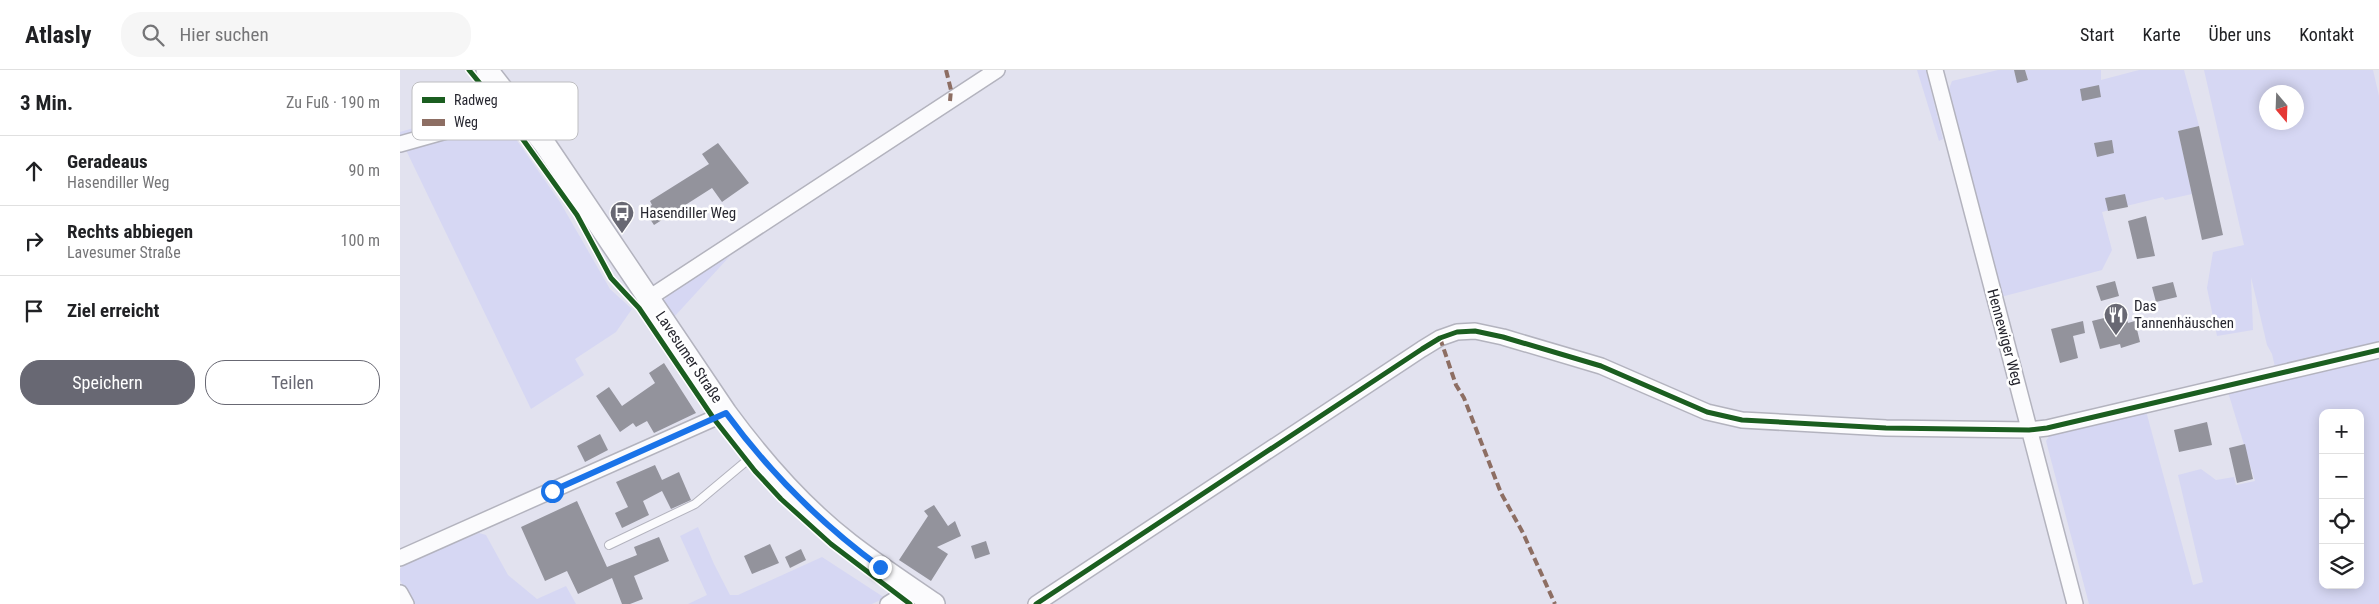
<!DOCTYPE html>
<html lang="de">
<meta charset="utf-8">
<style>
body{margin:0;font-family:"Roboto Condensed",sans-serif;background:#f6f6f6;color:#202124}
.controls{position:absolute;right:15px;bottom:15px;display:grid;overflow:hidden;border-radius:10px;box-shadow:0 2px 12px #0003}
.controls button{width:45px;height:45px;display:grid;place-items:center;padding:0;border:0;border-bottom:1px solid #e0e0e0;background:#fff;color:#202124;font:25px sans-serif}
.compass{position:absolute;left:1859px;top:15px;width:45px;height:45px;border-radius:50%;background:#fff;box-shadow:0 2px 12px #0003;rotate:161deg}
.stop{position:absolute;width:15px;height:15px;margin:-11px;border:4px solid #1a73e8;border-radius:50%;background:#fff}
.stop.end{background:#1a73e8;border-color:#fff;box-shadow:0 1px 5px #0008}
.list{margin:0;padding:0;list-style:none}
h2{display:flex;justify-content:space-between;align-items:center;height:65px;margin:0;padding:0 20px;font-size:21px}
h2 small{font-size:16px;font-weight:400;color:#757577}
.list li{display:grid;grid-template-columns:32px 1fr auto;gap:15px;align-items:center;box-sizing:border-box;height:70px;padding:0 20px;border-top:1px solid #e0e0e0}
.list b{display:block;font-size:19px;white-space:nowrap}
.list p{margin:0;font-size:16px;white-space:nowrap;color:#757577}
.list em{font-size:16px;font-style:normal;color:#757577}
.actions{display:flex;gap:10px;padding:15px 20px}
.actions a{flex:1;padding:11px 0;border:1px solid #686873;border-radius:20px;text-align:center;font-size:18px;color:#686873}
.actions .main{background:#686873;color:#fff}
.icon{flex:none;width:28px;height:28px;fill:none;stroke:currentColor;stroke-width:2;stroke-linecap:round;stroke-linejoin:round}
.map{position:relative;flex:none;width:1979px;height:534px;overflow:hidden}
header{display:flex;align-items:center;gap:30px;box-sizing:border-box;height:70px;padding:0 25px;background:#fff;border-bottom:1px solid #e0e0e0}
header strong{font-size:24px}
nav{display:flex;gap:28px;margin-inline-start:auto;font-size:18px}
.search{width:350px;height:45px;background:#f6f6f6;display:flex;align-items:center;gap:12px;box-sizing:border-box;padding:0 18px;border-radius:20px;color:#757577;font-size:19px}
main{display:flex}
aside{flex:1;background:#fff}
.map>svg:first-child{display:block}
.green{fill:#d6d7f3;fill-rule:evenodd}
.building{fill:#93939c}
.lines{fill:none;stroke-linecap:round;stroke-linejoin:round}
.lane-casing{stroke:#b3b3be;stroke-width:10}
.street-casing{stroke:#b3b3be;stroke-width:18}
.secondary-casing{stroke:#b3b3be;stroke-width:24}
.lane{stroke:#fbfbfd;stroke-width:8}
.street{stroke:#fbfbfd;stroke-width:15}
.secondary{stroke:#fbfbfd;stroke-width:21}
.quiet{stroke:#8d6e63;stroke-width:4;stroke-dasharray:8 4;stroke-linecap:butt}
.cycleway-casing{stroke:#fff;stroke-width:8}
.cycleway{stroke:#1b5e20;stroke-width:5}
.route{stroke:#1a73e8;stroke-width:6}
.labels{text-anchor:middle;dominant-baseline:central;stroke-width:5;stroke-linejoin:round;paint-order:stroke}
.poi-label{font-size:15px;fill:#272730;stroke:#fff;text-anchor:start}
.street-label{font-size:15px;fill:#272730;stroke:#fff}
.key{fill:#fff;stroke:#bebec1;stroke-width:1}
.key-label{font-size:14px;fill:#272730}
</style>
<header>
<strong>Atlasly</strong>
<div class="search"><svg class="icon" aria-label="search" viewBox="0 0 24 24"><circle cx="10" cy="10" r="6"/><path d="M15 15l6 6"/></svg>Hier suchen</div>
<nav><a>Start</a><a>Karte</a><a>Über uns</a><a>Kontakt</a></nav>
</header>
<main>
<aside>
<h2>3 Min.<small>Zu Fuß · 190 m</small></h2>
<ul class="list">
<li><svg class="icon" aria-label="ahead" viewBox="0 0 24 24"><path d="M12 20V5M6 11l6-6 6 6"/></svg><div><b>Geradeaus</b><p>Hasendiller Weg</p></div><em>90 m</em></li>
<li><svg class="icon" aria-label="right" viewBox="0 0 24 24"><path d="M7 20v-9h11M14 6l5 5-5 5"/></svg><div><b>Rechts abbiegen</b><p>Lavesumer Straße</p></div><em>100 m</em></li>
<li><svg class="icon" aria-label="arrive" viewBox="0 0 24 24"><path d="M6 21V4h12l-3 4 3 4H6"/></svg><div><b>Ziel erreicht</b></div></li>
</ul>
<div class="actions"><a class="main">Speichern</a><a>Teilen</a></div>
</aside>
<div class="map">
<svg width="1979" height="534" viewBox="0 0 1979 534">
<rect width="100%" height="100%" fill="#e2e2ef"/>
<path class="green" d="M1517 0H1526L1543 69 1539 71Z
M1598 0H1614L1617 12 1628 10 1625 0H1701V10L1739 0H1784L1799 56 1778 61 1792 124 1765 130 1763 127 1702 142 1712 180 1702 200 1601 227 1549 19 1552 11Z
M1804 0H1973L1979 26V277L1876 301 1872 284 1867 275 1851 207 1853 260 1817 266 1807 218 1813 182 1844 175ZM1866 22H1896V52H1866Z
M84 32 92 43 0 69V62L79 39Z
M104 52 160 132 210 219 232 239 216 262 175 289 184 305 131 339 5 78Z
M330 186 274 247 264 231 269 223Z
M1979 288V534H1689L1646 371 1650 365 1746 341 1793 515 1803 512 1778 405 1801 399 1816 410 1834 407 1836 415 1855 411 1828 322ZM1923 343H1960V515H1923Z
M298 457 314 494 330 525H338L422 487 485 528 472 534H288L307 525 280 466Z
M79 463 86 465 108 505 137 529 166 516 176 534H12L0 510V499L4 494Z"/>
<path class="building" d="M1614 0H1625L1628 10 1617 13Z
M1699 15 1701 27 1682 31 1680 19Z
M1799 56 1823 165 1802 170 1778 61Z
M1712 70 1714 83 1697 87 1694 73Z
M318 73 349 113 322 132 312 118 254 155 244 140 252 135 250 131 309 94 302 84Z
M1725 124 1728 137 1708 141 1705 128Z
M1746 146 1755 186 1737 189 1728 151Z
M1715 211 1719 226 1701 231 1696 216Z
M1773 212 1777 227 1756 232 1752 217Z
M1721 247 1722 251 1727 250 1728 253 1735 251 1740 272 1721 278 1720 274 1700 279 1692 251 1704 248 1705 252Z
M1683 251 1685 263 1673 266 1678 288 1660 293 1651 259Z
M264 293 296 343 254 363 247 351 236 357 233 353 220 362 196 326 209 317 222 336 255 313 249 303Z
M1807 352 1812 375 1779 382 1774 360Z
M200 364 208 380 185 392 177 376Z
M1845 374 1853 409 1837 413 1829 378Z
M255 395 262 410 279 402 291 430 271 439 262 421 243 431 249 445 222 458 215 443 228 437 216 412Z
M177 431 207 497 237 485 234 477 259 467 269 491 234 506 243 529 230 534H222L212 508 178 524 167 501 145 511 121 457Z
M534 435 548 456 555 451 561 466 537 477 548 484 531 511 499 490 528 446 524 441Z
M586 471 590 484 575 489 571 476Z
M370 474 379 493 352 504 344 486Z
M401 479 406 490 390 498 385 487Z"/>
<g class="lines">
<defs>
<path id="lane" d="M209 475 295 434 356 383"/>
<path id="street" d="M1535 0 1675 534
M0 74 96 47 116 35
M249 228 597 0
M0 488 326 343
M0 523 6 534
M488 534 512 519
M636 534 1022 279 1040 268 1057 262 1075 261 1103 267 1201 296 1307 342 1342 350 1486 358 1629 360 1647 358 1979 280"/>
<path id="secondary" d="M87 0 144 73 326 343C362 392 401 437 449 474 476 495 505 514 534 534"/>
</defs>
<use href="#lane" class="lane-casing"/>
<use href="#street" class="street-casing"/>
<use href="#secondary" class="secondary-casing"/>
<use href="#lane" class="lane"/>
<use href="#street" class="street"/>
<use href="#secondary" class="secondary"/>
<path class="quiet" d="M546 0 551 20 550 31
M1040 268 1056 315 1064 328 1101 423 1123 463 1155 534"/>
<defs>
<path id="cycleway" d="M69 0 104 43 177 145 211 208 239 238 314 349 355 401 381 429 431 474 510 534
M636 534 1022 279 1040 268 1057 262 1075 261 1103 267 1201 296 1307 342 1342 350 1486 358 1629 360 1647 358 1979 280"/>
</defs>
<use href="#cycleway" class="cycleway-casing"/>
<use href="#cycleway" class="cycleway"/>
</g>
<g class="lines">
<path class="route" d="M152 421 326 343C370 403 420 453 480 497"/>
</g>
<defs>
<symbol id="bus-pin" viewBox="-11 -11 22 30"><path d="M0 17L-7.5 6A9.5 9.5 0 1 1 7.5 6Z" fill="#686873" stroke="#fff"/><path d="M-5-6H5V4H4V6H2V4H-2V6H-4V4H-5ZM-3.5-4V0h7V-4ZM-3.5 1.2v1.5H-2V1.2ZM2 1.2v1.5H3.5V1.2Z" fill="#fff"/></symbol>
<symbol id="restaurant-pin" viewBox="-11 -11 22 30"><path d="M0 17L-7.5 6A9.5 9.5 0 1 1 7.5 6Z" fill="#686873" stroke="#fff"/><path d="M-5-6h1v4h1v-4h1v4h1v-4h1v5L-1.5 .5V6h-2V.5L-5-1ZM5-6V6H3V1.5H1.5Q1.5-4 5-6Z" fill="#fff"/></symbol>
</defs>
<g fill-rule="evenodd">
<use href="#bus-pin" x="208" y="129" width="28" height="38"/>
<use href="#restaurant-pin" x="1702" y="231" width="28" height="38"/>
</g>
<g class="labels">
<g class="poi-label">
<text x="240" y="143">Hasendiller Weg</text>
<text x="1734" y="236">Das<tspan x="1734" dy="17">Tannenhäuschen</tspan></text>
</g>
<g class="street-label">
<text transform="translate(1605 267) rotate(75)">Hennewiger Weg</text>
<text transform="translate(289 287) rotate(56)">Lavesumer Straße</text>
</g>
</g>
<rect x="12" y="12" width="166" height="58" rx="8" class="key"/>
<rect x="22" y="27" width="23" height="6" fill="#1b5e20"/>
<rect x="22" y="49" width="23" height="7" fill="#8d6e63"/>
<g class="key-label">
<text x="54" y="35">Radweg</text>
<text x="54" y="57">Weg</text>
</g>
</svg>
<div class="controls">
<button>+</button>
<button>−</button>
<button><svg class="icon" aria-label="locate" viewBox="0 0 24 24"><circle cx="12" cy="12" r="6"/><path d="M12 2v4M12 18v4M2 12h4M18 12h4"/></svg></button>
<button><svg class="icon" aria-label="layers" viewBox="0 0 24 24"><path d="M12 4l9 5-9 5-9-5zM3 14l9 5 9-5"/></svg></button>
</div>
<svg class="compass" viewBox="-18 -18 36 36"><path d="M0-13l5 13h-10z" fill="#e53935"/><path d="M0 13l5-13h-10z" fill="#757577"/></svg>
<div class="stop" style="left:152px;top:421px"></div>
<div class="stop end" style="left:480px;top:497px"></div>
</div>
</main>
